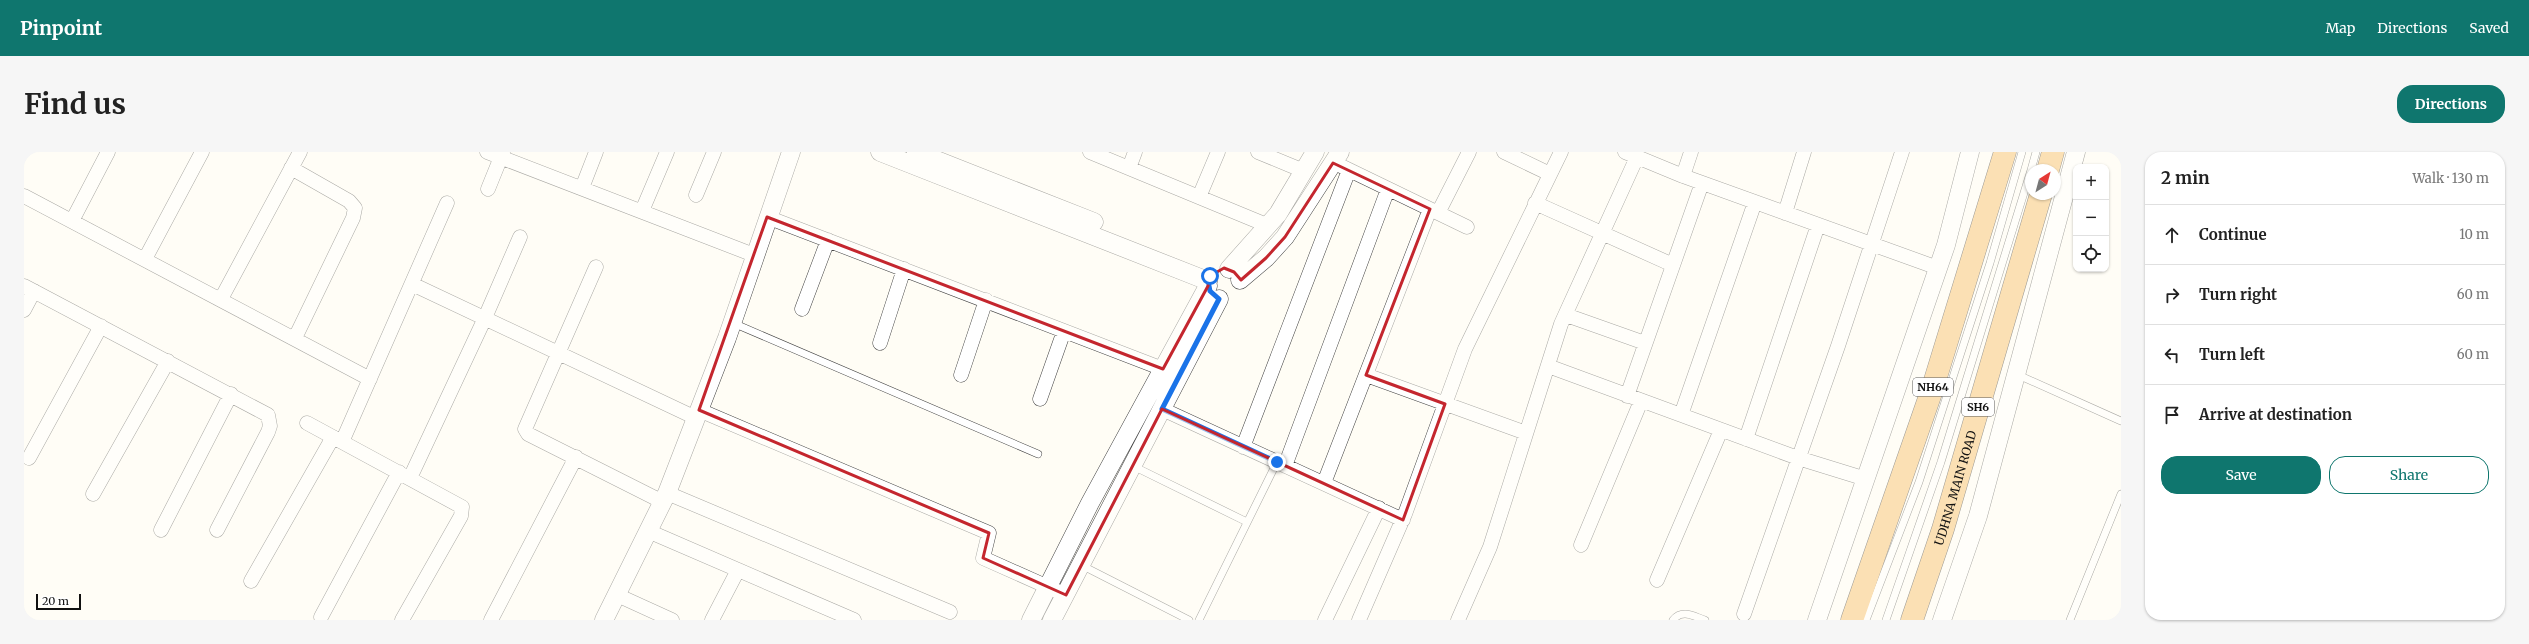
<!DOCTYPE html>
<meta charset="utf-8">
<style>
body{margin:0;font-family:Merriweather,serif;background:#f6f6f6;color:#222}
.controls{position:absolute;right:12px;top:12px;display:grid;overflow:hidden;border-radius:8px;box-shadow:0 1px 3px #0004}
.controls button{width:36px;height:36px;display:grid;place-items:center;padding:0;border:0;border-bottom:1px solid #e0e0e0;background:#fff;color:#222;font:20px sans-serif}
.compass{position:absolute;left:2001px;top:12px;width:36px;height:36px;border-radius:50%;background:#fff;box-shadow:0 1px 3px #0004;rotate:36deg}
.scale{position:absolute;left:12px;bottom:10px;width:45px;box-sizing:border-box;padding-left:4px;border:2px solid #111;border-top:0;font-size:11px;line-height:14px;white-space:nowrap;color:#111;-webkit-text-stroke:3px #fff;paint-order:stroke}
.stop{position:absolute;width:12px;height:12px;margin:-9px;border:3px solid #1a73e8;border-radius:50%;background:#fff}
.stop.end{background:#1a73e8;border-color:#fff;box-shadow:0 1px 4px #0008}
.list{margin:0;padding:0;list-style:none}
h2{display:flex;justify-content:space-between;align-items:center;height:52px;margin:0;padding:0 16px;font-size:17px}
h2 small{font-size:13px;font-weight:400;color:#767676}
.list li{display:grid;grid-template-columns:26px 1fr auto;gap:12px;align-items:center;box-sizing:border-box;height:60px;padding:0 16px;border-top:1px solid #e0e0e0}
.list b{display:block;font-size:15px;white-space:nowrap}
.list em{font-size:13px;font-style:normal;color:#767676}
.actions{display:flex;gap:8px;padding:12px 16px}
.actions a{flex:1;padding:9px 0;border:1px solid #0f766e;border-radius:16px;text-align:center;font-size:14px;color:#0f766e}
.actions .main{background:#0f766e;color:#fff}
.icon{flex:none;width:22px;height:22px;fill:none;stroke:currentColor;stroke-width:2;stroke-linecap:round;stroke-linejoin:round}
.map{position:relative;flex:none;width:2097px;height:468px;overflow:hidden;border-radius:16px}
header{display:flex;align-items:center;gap:24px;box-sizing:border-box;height:56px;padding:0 20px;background:#0f766e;color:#fff}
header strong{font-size:19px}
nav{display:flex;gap:22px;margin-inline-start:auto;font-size:14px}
.intro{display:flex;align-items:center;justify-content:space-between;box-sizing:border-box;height:96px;padding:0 24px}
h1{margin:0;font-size:28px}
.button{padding:10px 18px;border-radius:16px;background:#0f766e;color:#fff;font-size:14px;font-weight:700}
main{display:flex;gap:24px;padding:0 24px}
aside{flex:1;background:#fff;border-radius:16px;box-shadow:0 1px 3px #0004}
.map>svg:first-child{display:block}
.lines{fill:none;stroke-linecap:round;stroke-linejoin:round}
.service-casing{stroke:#444;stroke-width:8}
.minor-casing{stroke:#444;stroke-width:15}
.tertiary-casing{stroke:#444;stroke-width:19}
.trunk-casing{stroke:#222;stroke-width:23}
.service{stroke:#fff;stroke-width:7}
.minor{stroke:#fff;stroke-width:14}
.tertiary{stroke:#fff;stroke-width:18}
.trunk{stroke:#f7bc64;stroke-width:22}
.route{stroke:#1a73e8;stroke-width:5}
.marked{fill:none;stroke:#c4262e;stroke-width:3;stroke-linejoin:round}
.labels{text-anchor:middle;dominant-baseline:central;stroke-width:4;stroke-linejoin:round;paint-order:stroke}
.shield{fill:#fff;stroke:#585858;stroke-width:1}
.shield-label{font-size:11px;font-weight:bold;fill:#111}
.street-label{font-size:12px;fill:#111;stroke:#fff}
</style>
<header>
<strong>Pinpoint</strong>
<nav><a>Map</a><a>Directions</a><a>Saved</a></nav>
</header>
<div class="intro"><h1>Find us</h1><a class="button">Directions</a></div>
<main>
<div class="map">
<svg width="2097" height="468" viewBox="0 0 2097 468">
<rect width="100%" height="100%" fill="#fffdf5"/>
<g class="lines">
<defs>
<path id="service" d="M2007 18 2012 0
M709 171 1014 302
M1992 222 2097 269
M1109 314 1223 370
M1057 413 1165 468
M1175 468 1253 310
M1649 468C1658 457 1669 464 1681 468
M1842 468 1895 330 1966 111 1998 0
M1862 468 1917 310 2007 18
M2046 468 2097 342"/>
<path id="minor" d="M463 0 730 103
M1066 0 1245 74
M1234 0 1280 19
M1480 0 1526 22
M1601 0 1659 24 1914 116
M1317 14 1443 75
M267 16 325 49 331 56 329 66 271 186
M1105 16 1111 0
M1659 24 1667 0
M558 36 572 0
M464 37 479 0
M672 43 690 0
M0 44 346 227
M1175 45 1194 0
M1511 51 1649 113
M618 59 643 0
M1414 61 1445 0
M1761 61 1780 0
M743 65 1139 217
M48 69 84 0
M121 107 178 0
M572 115 501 277 504 282 639 350
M388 132 672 266
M0 134 244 263 246 274 244 280 193 378
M197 147 276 0
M778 157 804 88
M0 158 10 139
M1542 163 1621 191
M856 191 880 117
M1524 214 1774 306 1842 327
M937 223 962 148
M1342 223 1502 281
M1603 244 1678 31
M1016 247 1040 179
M1138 257 1379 368
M675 258 965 381 959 406 1042 443
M1657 263 1731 50
M283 271 438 355 437 364 378 468
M1722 287 1794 73
M318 290 423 51
M1219 295 1325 18
M5 306 77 174
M1261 314 1364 37
M386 326 460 168 496 85
M1300 331 1406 57
M643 341 926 460
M69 342 144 209
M137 378 207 242
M624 379 830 468
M1557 393 1617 249
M1633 428 1697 278
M227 429 309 285
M593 443 648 468
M1720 462 1814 194 1878 0
M297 465 375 320
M467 468 552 305
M688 468 714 418
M1301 468 1355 356
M1335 468 1381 362 1441 197 1537 0
M1434 468 1466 395 1537 172 1613 5"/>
<path id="tertiary" d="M856 0 1184 129
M892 0 1070 70
M1205 117 1254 62 1291 0
M1216 128 1242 106 1261 85 1316 0
M580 468 643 341 703 186 767 0
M1007 468 1066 351 1184 134
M1028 468 1195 147
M1793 468 1922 93 1946 0
M1918 468 1954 364 2052 0"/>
<g id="trunk">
<path d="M2024 18 2029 0"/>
<path d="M1828 468 1908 238 1981 0"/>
<path id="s1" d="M1888 468 1919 377 2017 42"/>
</g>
</defs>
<use href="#service" class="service-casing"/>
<use href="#minor" class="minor-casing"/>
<use href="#tertiary" class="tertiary-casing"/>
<use href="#trunk" class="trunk-casing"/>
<use href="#service" class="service"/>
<use href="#minor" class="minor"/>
<use href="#tertiary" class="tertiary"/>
<use href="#trunk" class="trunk"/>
</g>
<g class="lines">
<path class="route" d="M1186 124 1184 129 1186 139 1195 147 1138 257 1253 310"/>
</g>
<path d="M0 0H2097V468H0ZM1309 11 1406 57 1342 223 1421 252 1379 368 1138 257 1042 443 959 406 965 381 675 258 743 65 1139 217 1184 134 1186 124 1200 116 1210 120 1217 128 1242 106 1261 85Z" fill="#fffdf5" fill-opacity=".55" fill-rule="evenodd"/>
<path class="marked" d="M1309 11 1406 57 1342 223 1421 252 1379 368 1138 257 1042 443 959 406 965 381 675 258 743 65 1139 217 1184 134 1186 124 1200 116 1210 120 1217 128 1242 106 1261 85Z"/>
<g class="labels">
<g class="shield">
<rect x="1889" y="226" width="40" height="18" rx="3"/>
<rect x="1938" y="246" width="32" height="18" rx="3"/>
</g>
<g class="shield-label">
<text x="1909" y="235">NH64</text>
<text x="1954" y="255">SH6</text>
</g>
<g class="street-label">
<text stroke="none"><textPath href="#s1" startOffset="139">UDHNA MAIN ROAD</textPath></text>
</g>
</g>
</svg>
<div class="controls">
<button>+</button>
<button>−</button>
<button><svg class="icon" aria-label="locate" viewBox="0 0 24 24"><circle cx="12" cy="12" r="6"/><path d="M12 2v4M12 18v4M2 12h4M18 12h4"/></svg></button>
</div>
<svg class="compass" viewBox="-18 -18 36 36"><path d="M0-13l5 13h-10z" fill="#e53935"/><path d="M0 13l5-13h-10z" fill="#767676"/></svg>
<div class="scale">20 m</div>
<div class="stop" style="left:1186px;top:124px"></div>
<div class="stop end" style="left:1253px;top:310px"></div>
</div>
<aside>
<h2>2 min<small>Walk · 130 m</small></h2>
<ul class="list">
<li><svg class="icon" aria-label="ahead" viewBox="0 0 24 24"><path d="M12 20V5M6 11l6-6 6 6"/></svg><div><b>Continue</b></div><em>10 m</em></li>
<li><svg class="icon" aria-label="right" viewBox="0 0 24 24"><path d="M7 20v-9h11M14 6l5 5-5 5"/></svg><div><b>Turn right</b></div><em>60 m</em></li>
<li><svg class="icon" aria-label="left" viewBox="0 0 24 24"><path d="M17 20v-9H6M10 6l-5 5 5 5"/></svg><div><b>Turn left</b></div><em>60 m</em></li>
<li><svg class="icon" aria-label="arrive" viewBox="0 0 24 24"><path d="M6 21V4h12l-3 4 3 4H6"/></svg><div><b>Arrive at destination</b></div></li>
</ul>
<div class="actions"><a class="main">Save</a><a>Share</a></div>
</aside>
</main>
